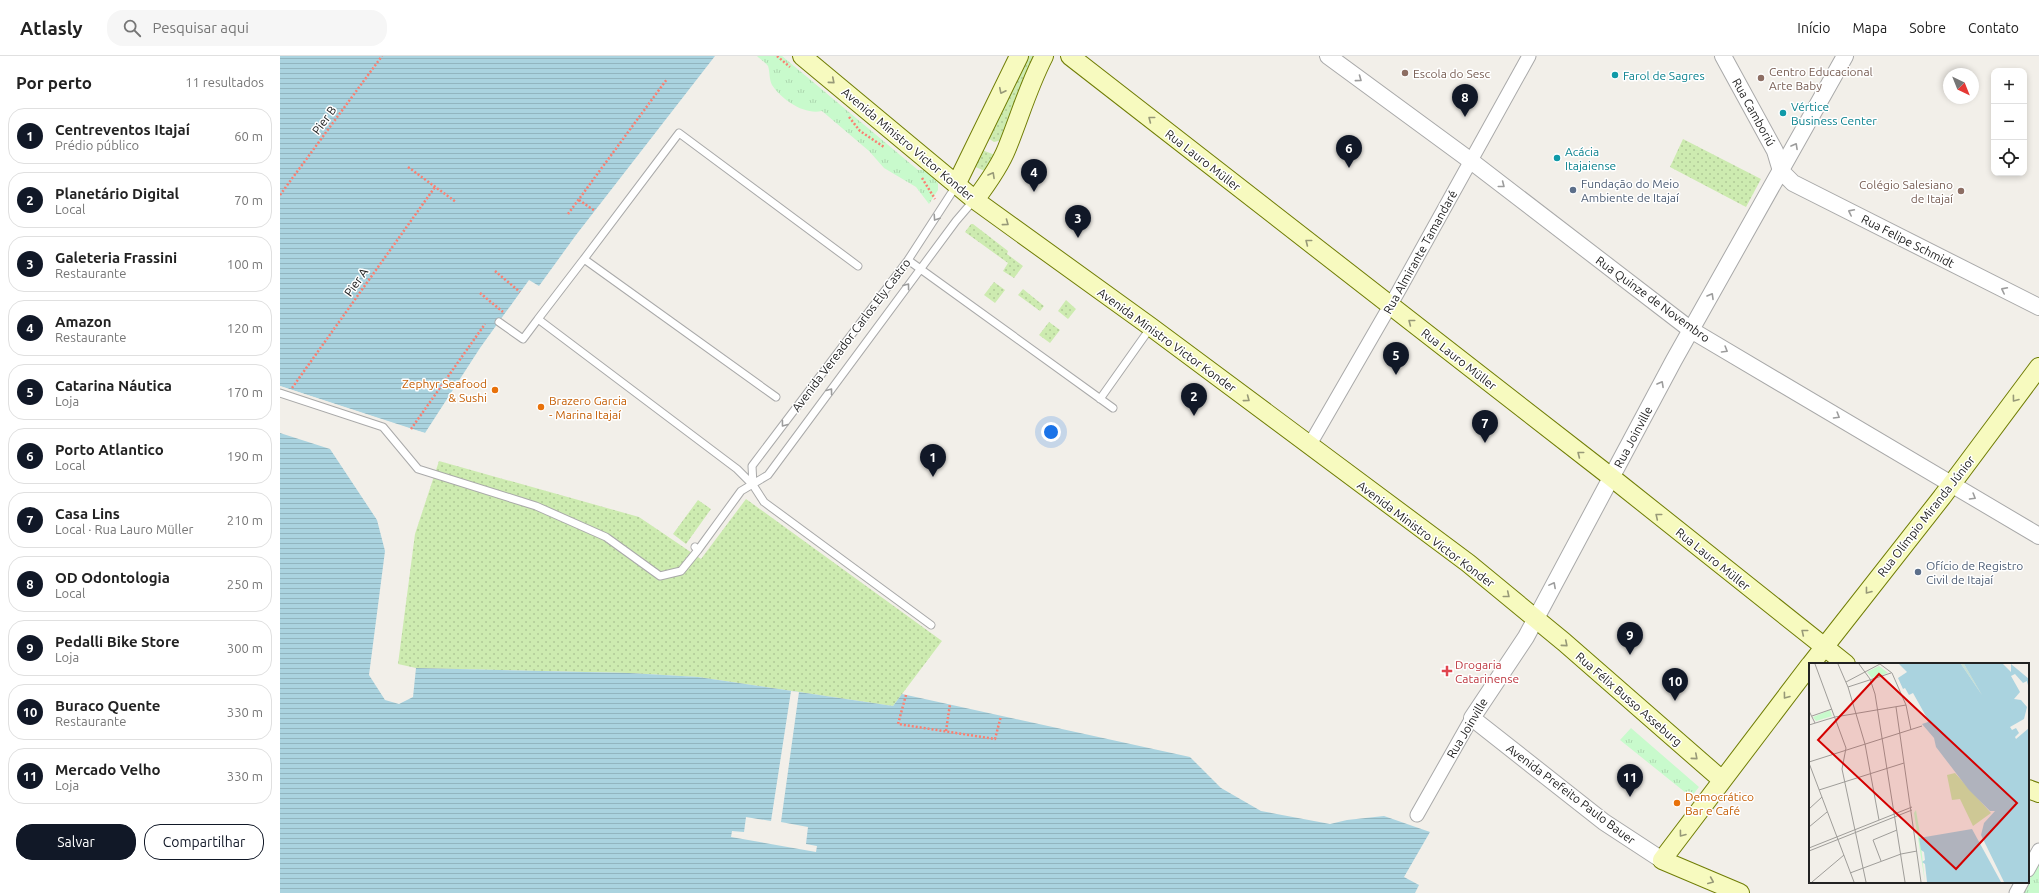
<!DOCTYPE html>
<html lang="pt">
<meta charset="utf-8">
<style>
body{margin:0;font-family:Ubuntu,sans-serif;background:#f6f6f6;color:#222}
.controls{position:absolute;right:12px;top:12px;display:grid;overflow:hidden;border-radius:8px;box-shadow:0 2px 6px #0003}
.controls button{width:36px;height:36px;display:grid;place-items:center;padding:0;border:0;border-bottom:1px solid #e0e0e0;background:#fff;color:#222;font:20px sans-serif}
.compass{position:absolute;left:1663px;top:12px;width:36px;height:36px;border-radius:50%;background:#fff;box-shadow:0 2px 6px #0003;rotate:137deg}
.you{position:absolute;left:771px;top:376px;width:14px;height:14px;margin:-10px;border:3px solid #fff;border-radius:50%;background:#1a73e8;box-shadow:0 0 0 6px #1a73e833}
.badge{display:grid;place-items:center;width:26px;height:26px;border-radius:50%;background:#111827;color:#fff;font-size:13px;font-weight:700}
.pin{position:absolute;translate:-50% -33px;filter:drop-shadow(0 1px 2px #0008)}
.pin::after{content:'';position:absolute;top:21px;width:14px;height:12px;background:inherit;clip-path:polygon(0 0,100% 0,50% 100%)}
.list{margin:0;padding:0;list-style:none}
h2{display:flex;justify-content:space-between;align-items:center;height:52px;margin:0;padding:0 16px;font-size:17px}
h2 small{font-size:13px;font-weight:400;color:#767676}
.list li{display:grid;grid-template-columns:26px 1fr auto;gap:12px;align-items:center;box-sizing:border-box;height:56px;margin:0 8px 8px;padding:0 8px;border:1px solid #e0e0e0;border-radius:16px}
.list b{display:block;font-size:15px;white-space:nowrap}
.list p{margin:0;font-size:13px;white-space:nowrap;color:#767676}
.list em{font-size:13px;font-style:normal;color:#767676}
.actions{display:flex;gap:8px;padding:12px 16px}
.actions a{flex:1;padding:9px 0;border:1px solid #111827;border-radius:16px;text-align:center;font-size:14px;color:#111827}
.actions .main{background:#111827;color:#fff}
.icon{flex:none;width:22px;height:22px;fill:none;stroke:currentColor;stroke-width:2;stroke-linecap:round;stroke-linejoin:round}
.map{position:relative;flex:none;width:1759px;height:837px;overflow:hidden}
header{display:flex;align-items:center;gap:24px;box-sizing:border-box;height:56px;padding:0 20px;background:#fff;border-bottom:1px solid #e0e0e0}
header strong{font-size:19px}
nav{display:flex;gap:22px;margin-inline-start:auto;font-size:14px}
.search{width:280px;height:36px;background:#f6f6f6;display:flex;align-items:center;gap:10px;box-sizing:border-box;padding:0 14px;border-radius:16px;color:#767676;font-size:15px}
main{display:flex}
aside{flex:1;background:#fff}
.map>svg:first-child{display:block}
.grass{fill:url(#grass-dots)}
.park{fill:url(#park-tufts)}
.water{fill:url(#water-rules)}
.pier{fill:#f2efe9}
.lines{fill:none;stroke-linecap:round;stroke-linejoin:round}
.service-casing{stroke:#a9a9a9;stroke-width:9}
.minor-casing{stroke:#a9a9a9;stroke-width:15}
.tertiary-casing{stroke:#a9a9a9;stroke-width:18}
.secondary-casing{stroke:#707d05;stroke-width:20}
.path{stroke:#fa8072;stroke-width:2.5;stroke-dasharray:2 2;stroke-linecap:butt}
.service{stroke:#fff;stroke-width:7}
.minor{stroke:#fff;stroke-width:13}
.tertiary{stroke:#fff;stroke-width:16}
.secondary{stroke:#f7fabf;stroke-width:18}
.oneway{stroke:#9c9c9c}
.oneway2{stroke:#979978}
.education-dot{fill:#8d6e63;stroke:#fff;stroke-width:1.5}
.culture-dot{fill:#0f9aa8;stroke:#fff;stroke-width:1.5}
.service-dot{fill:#5c6f8a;stroke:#fff;stroke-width:1.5}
.food-dot{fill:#e8710a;stroke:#fff;stroke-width:1.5}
.health-dot{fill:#e0444e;stroke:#fff;stroke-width:1.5}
.labels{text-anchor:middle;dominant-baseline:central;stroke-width:3;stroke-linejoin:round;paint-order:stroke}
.education-label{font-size:12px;fill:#785e54;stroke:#fff;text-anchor:start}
.culture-label{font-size:12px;fill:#0d838f;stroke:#fff;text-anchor:start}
.street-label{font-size:12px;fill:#222;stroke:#fff}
.service-label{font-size:12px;fill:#4e5e75;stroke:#fff;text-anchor:start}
.food-label{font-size:12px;fill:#c56008;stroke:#fff;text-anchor:start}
.health-label{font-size:12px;fill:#be3a42;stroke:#fff;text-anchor:start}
.inset-road{fill:none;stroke:#9f9d99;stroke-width:1}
.view{fill:#d40000;fill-opacity:0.15;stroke:#d40000;stroke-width:2}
.inset-edge{fill:none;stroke:#222;stroke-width:2}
</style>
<header>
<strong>Atlasly</strong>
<div class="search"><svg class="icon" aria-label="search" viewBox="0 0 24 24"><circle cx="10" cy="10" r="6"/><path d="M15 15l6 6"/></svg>Pesquisar aqui</div>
<nav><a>Início</a><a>Mapa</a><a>Sobre</a><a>Contato</a></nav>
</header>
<main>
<aside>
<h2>Por perto<small>11 resultados</small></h2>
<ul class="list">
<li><span class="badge">1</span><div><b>Centreventos Itajaí</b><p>Prédio público</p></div><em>60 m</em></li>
<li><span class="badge">2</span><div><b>Planetário Digital</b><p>Local</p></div><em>70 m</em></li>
<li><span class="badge">3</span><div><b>Galeteria Frassini</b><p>Restaurante</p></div><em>100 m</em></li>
<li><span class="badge">4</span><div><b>Amazon</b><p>Restaurante</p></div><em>120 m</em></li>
<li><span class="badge">5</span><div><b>Catarina Náutica</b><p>Loja</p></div><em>170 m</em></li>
<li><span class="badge">6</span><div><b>Porto Atlantico</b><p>Local</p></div><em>190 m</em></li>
<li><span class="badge">7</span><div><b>Casa Lins</b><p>Local · Rua Lauro Müller</p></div><em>210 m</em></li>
<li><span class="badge">8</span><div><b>OD Odontologia</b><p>Local</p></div><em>250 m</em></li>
<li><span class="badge">9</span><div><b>Pedalli Bike Store</b><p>Loja</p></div><em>300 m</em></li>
<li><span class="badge">10</span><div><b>Buraco Quente</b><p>Restaurante</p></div><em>330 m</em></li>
<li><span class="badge">11</span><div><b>Mercado Velho</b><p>Loja</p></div><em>330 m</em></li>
</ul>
<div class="actions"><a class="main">Salvar</a><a>Compartilhar</a></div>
</aside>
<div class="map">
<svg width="1759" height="837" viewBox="0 0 1759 837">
<defs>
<pattern id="grass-dots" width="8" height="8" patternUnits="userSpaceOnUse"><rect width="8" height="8" fill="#cdebb0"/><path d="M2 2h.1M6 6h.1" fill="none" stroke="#b0c997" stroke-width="1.8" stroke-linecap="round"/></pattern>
<pattern id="park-tufts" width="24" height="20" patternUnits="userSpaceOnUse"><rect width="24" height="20" fill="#c8facc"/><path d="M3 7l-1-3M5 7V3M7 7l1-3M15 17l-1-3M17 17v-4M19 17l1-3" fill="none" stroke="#acd6af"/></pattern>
<pattern id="water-rules" width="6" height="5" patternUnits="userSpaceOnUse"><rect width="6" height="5" fill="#aad3df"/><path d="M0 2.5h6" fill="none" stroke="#92b5bf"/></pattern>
</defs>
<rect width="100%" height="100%" fill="#f2efe9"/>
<path class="grass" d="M748 0H756L722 84 714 86 708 82Z
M1403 83 1481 123 1466 151 1390 111Z
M702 94 715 99 705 115 693 110Z
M691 168H693L728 195 727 198 743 210 734 222 723 215 728 207 685 176Z
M714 226 725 234 715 247 704 239Z
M743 233 764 250 760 255 738 239Z
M786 244 796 253 788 263 778 255Z
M769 266 780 274 770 287 759 279Z
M159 405 359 461 421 503 466 443 662 585 613 650 418 621 349 617 136 612 118 608 135 478Z
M418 444 431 453 406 488 393 478Z"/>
<path class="park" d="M477 0H502L638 114H645L658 127V134L649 148 636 131 604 112 589 95 542 55C524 59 502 44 492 29 489 23 490 16 488 10 486 7 480 3 477 0Z
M1351 672 1419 731 1411 741 1340 684Z
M1759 806V837H1742Z"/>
<path class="water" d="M0 0H435L296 179 259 230 249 224 200 292 145 377 0 330Z
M0 377 50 393 97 464 105 495 89 619 105 644 119 648 133 641 136 612 349 617 418 621 613 650 622 638 910 701 941 732 981 755 1050 768 1067 764 1104 760 1150 776 1124 821 1139 829 1135 837H0Z"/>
<path class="pier" d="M0 330 131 373 145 377V379L0 332Z
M511 635 519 636 501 766 528 771 526 788 537 790 536 796 451 781 452 775 464 776 466 761 491 765Z"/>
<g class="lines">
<defs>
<path id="service" d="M304 203 399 77 578 210
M628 204 833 352
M219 266 243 283 258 263
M0 337 103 371 138 413 256 450 326 481 380 520 401 515 418 494
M496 341 304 203 258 263 457 413 473 429 484 446 651 569
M820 343 871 271
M473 429 472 410 628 204 676 130
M415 491 418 494 461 435 488 419 676 165 694 144"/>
<path id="minor" d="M1029 390 1118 236 1249 0
M1137 759 1192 662
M1748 814 1759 794
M1736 837 1742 826"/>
<path id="tertiary" d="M1048 0 1191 105 1411 274 1759 480
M1443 0 1495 95 1501 115 1513 127 1759 251
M1382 804 1324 766 1192 662 1246 581 1394 304 1565 0"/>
<path id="secondary" d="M522 0 695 144 871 271 1188 507 1284 586 1442 724
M790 0 1331 421 1566 608
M676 129 739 0
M695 144C707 128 720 110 727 92 740 60 748 31 764 0
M1531 608 1662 441 1759 311
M1748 733 1759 737
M1460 837 1382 804 1530 609"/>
</defs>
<use href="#service" class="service-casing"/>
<use href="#minor" class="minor-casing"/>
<use href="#tertiary" class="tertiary-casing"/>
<use href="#secondary" class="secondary-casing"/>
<path class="path" d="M497 0 510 11
M569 61 580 75 604 91
M128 111 176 146
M642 122 655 143
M0 139 102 0
M299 144 315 155
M288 158 387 23
M215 215 240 236
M200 237 223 256
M12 332 155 131
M131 373 205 268
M626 639 618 668 715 683 721 660
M666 675 670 648"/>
<use href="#service" class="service"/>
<use href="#minor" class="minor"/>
<use href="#tertiary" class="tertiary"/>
<use href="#secondary" class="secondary"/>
</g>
<defs><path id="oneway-chevron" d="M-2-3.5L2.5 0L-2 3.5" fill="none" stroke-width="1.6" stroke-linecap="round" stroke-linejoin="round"/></defs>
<g class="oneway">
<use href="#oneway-chevron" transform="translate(1079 23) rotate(36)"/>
<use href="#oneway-chevron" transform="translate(1515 90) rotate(-61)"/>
<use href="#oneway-chevron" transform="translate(1222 129) rotate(38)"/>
<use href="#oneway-chevron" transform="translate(1571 156) rotate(-153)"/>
<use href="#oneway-chevron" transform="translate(656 162) rotate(124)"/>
<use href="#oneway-chevron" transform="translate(627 230) rotate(-53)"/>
<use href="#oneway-chevron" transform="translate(1724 234) rotate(-153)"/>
<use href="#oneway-chevron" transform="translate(1431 240) rotate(-60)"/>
<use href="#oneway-chevron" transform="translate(1445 294) rotate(31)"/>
<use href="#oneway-chevron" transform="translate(1381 328) rotate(-61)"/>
<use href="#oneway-chevron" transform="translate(550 335) rotate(-53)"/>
<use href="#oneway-chevron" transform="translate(1557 360) rotate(31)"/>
<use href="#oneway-chevron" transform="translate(504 368) rotate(127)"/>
<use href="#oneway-chevron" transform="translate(1693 441) rotate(31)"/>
<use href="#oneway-chevron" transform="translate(1273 529) rotate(-62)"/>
</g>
<g class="oneway2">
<use href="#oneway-chevron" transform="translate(552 25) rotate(40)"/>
<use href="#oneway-chevron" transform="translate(722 35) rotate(116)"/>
<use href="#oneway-chevron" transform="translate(871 63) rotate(-142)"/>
<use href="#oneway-chevron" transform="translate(712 119) rotate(-61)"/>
<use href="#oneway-chevron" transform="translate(726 167) rotate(36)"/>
<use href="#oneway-chevron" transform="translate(1028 186) rotate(-142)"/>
<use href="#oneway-chevron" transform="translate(1131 266) rotate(-142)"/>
<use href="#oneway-chevron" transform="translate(967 343) rotate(37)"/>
<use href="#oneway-chevron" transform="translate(1735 343) rotate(127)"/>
<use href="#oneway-chevron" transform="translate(1300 398) rotate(-142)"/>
<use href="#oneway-chevron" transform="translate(1378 460) rotate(-141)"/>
<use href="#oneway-chevron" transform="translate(1588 535) rotate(128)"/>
<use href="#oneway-chevron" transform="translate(1227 539) rotate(39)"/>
<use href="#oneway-chevron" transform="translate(1524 576) rotate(-141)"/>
<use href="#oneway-chevron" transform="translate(1285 588) rotate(40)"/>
<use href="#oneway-chevron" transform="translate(1506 640) rotate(127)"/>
<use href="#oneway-chevron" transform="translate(1415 701) rotate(41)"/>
<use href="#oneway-chevron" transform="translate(1402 778) rotate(127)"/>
<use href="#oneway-chevron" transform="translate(1431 825) rotate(23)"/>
</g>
<g class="education-dot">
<circle cx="1125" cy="17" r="4"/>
<circle cx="1481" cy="22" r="4"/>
<circle cx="1681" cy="135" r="4"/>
</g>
<g class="culture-dot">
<circle cx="1335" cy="19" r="4"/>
<circle cx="1503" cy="57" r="4"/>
<circle cx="1277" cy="102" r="4"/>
</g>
<g class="service-dot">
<circle cx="1293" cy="134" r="4"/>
<circle cx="1638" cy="516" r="4"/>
</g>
<g class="food-dot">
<circle cx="215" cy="334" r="4"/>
<circle cx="261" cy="351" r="4"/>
<circle cx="1397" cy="747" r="4"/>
</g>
<path class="health-dot" d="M1165 609h4v4h4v4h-4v4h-4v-4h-4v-4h4z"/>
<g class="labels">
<g class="education-label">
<text x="1489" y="15">Centro Educacional<tspan x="1489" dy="14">Arte Baby</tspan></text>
<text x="1133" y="17">Escola do Sesc</text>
<text x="1673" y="128" text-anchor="end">Colégio Salesiano<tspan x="1673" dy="14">de Itajaí</tspan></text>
</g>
<g class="culture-label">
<text x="1343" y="19">Farol de Sagres</text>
<text x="1511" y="50">Vértice<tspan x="1511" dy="14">Business Center</tspan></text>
<text x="1285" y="95">Acácia<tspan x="1285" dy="14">Itajaiense</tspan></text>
</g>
<g class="street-label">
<text transform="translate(1474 56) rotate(61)">Rua Camboriú</text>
<text transform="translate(44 64) rotate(-54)">Pier B</text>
<text transform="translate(628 88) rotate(40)">Avenida Ministro Victor Konder</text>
<text transform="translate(923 104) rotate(38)">Rua Lauro Müller</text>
<text transform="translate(1628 185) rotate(27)">Rua Felipe Schmidt</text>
<text transform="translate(1140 196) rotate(-61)">Rua Almirante Tamandaré</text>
<text transform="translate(76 226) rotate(-55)">Pier A</text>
<text transform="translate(1373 243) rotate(36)">Rua Quinze de Novembro</text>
<text transform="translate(571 279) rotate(-53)">Avenida Vereador Carlos Ely Castro</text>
<text transform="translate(887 284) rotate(36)">Avenida Ministro Victor Konder</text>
<text transform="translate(1179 303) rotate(38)">Rua Lauro Müller</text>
<text transform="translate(1353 381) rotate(-62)">Rua Joinville</text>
<text transform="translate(1646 460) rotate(-52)">Rua Olímpio Miranda Júnior</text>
<text transform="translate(1146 478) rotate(37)">Avenida Ministro Victor Konder</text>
<text transform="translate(1433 503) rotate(39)">Rua Lauro Müller</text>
<text transform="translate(1349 643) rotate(41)">Rua Félix Busso Asseburg</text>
<text transform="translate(1187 672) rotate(-59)">Rua Joinville</text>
<text transform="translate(1291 738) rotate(37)">Avenida Prefeito Paulo Bauer</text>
</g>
<g class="service-label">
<text x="1301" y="127">Fundação do Meio<tspan x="1301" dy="14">Ambiente de Itajaí</tspan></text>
<text x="1646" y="509">Ofício de Registro<tspan x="1646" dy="14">Civil de Itajaí</tspan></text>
</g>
<g class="food-label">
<text x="207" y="327" text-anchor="end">Zephyr Seafood<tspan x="207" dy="14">&amp; Sushi</tspan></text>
<text x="269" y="344">Brazero Garcia<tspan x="269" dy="14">- Marina Itajaí</tspan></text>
<text x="1405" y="740">Democrático<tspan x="1405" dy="14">Bar e Café</tspan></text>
</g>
<g class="health-label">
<text x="1175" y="608">Drogaria<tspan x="1175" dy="14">Catarinense</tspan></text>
</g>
</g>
<g transform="translate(1529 607)">
<rect width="220" height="220" fill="#f2efe9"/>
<path d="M146 110 182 150 164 163 151 136 143 137 138 112Z" fill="#cdebb0"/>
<path d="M152 1H155L174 33 173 32Z" fill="#c6e0d4"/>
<path d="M70 3 79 10 63 15 58 9ZM21 47 23 53 7 58 4 54ZM107 147 110 165 116 219 105 150Z" fill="#c8facc"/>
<path d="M90 1H152L173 32 155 1H194L202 9V1L220 16 218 22V18L214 20 206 11 202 13 211 29 205 36 212 37 218 44 215 56 201 64 203 67 207 65 210 70 206 74 207 76 220 65V219H195L172 172 175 160 186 148H181L160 127 127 84 125 75 113 61 119 59 118 55 104 30 100 32 96 25 94 26 89 15 98 9ZM163 166 192 219H118L116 201 113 199 116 197 115 189 112 187 110 175Z" fill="#aad3df"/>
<path class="inset-road" d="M6 1 37 85 33 106 57 219M29 1 39 24 56 81 70 157M50 1 61 16 66 31 96 219M37 19 71 1M39 24 82 10M97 42 102 67M87 44 112 219M0 48 6 60M3 53 23 46M0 62 26 54 97 42 83 10 71 1M0 99 113 63M0 100 45 219M10 127 95 100M0 146 13 134M0 164 18 149M0 185 103 144M0 188 103 147M72 198 64 177 88 167M41 210 92 191 108 188M3 219 35 192"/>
<path class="view" d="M70 11 208 140 147 206 9 77Z"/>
<rect width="220" height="220" class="inset-edge"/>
</g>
</svg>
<div class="controls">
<button>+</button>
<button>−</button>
<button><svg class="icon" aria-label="locate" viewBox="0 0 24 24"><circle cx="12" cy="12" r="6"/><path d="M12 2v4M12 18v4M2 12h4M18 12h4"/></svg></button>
</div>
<svg class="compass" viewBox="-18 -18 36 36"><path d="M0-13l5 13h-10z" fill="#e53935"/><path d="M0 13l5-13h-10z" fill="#767676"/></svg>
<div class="you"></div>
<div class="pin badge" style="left:653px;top:421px">1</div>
<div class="pin badge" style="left:914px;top:360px">2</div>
<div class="pin badge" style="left:798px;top:182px">3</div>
<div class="pin badge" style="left:754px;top:136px">4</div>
<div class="pin badge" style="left:1116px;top:319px">5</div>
<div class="pin badge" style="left:1069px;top:112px">6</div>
<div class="pin badge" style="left:1205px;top:387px">7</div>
<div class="pin badge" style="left:1185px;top:61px">8</div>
<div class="pin badge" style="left:1350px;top:599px">9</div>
<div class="pin badge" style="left:1395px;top:645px">10</div>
<div class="pin badge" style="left:1350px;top:741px">11</div>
</div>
</main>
